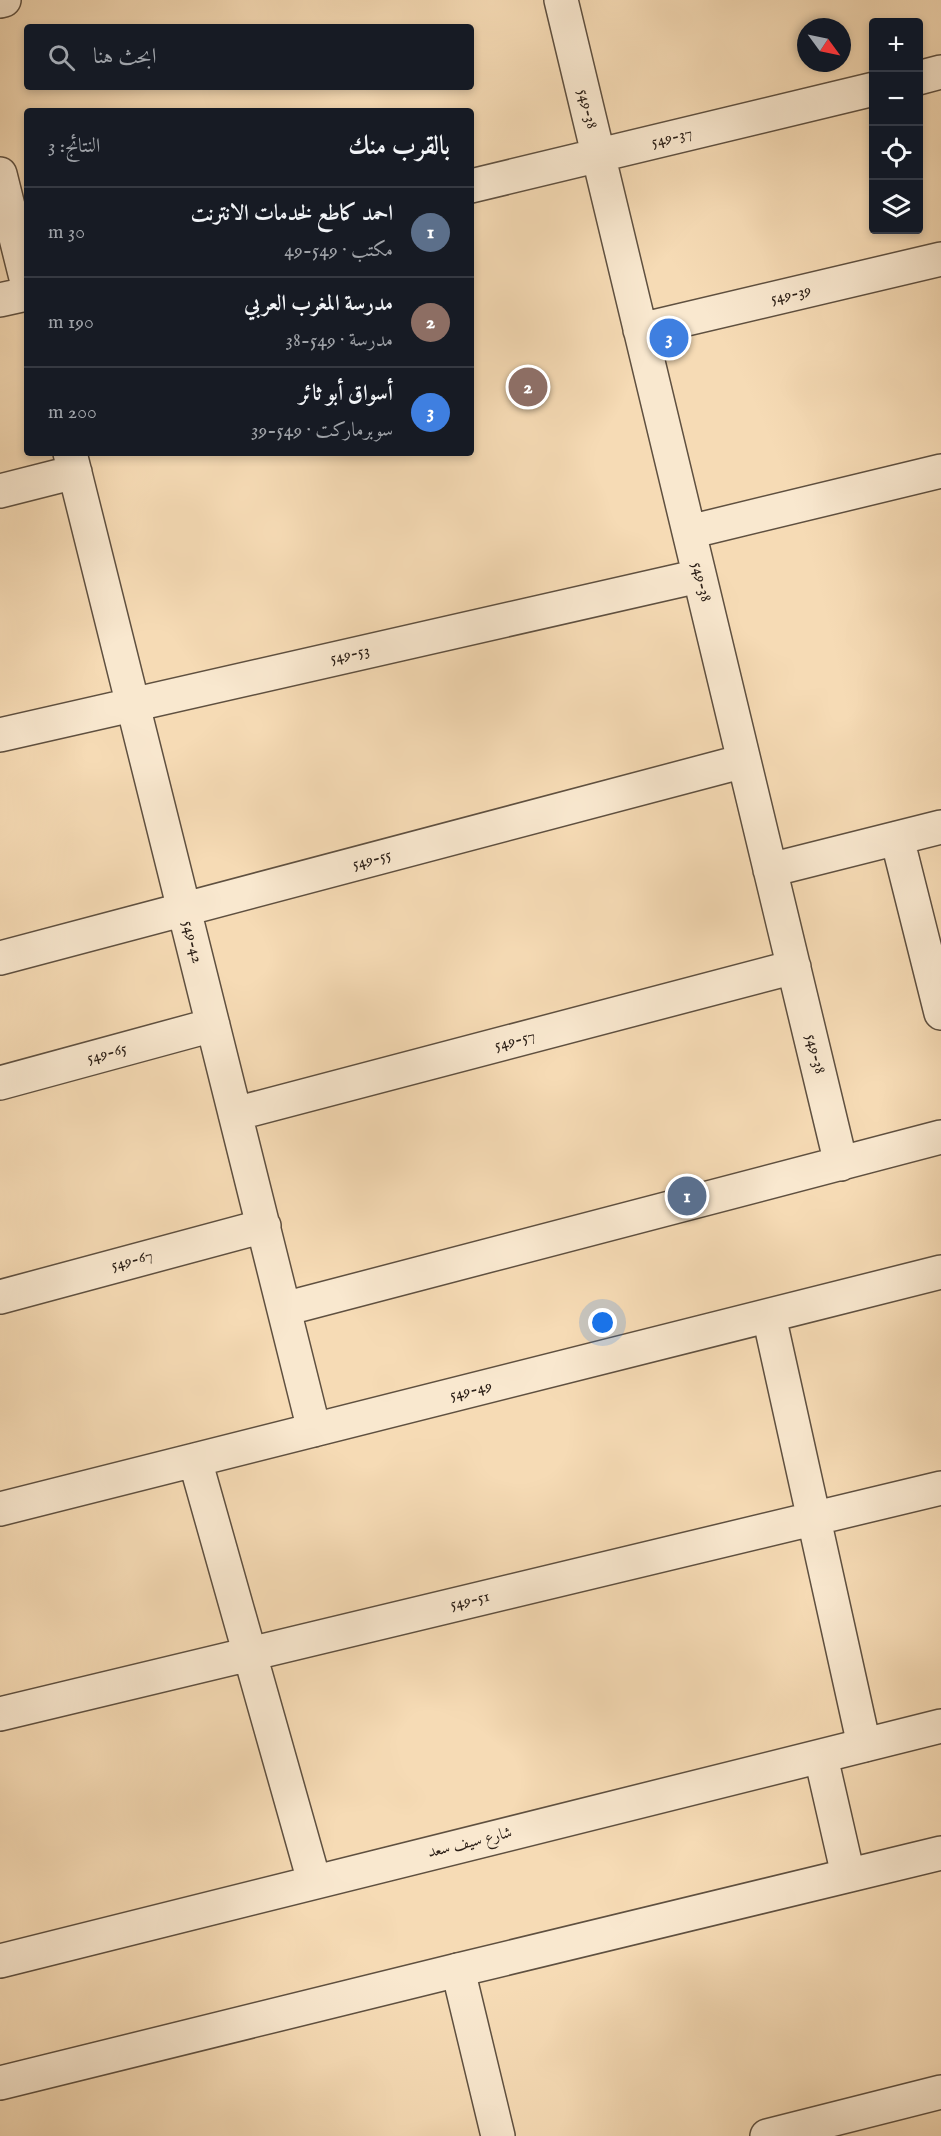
<!DOCTYPE html>
<html lang="ar">
<meta charset="utf-8">
<style>
body{margin:0;font-family:"IM FELL English",Amiri,serif;background:#242831;color:#f1f3f6;direction:rtl}
.controls{position:absolute;right:18px;top:18px;display:grid;overflow:hidden;border-radius:6px;box-shadow:0 3px 9px #0003}
.controls button{width:54px;height:54px;display:grid;place-items:center;padding:0;border:0;border-bottom:2px solid #363941;background:#171b24;color:#f1f3f6;font:30px sans-serif}
.compass{position:absolute;left:797px;top:18px;width:54px;height:54px;border-radius:50%;background:#171b24;box-shadow:0 3px 9px #0003;rotate:123deg}
.you{position:absolute;left:603px;top:1323px;width:21px;height:21px;margin:-15px;border:4px solid #fff;border-radius:50%;background:#1a73e8;box-shadow:0 0 0 9px #1a73e833}
.badge{display:grid;place-items:center;width:39px;height:39px;border-radius:50%;background:#7c3aed;color:#fff;font-size:20px;font-weight:700}
.pin{position:absolute;translate:-50% -50%;border:3px solid #fff;box-shadow:0 2px 6px #0006}
.list{margin:0;padding:0;list-style:none}
h2{display:flex;justify-content:space-between;align-items:center;height:78px;margin:0;padding:0 24px;font-size:26px}
h2 small{font-size:20px;font-weight:400;color:#9ea1a6}
.list li{display:grid;grid-template-columns:39px 1fr auto;gap:18px;align-items:center;box-sizing:border-box;height:90px;padding:0 24px;border-top:2px solid #363941}
.list b{display:block;font-size:22px;white-space:nowrap}
.list p{margin:0;font-size:20px;white-space:nowrap;color:#9ea1a6}
.list em{font-size:20px;font-style:normal;color:#9ea1a6}
.icon{flex:none;width:33px;height:33px;fill:none;stroke:currentColor;stroke-width:2;stroke-linecap:round;stroke-linejoin:round}
.map{position:relative;flex:none;width:941px;height:2136px;overflow:hidden;direction:ltr}
.search{position:absolute;background:#171b24;box-shadow:0 3px 9px #0003;left:24px;top:24px;width:450px;height:66px;display:flex;align-items:center;gap:15px;box-sizing:border-box;padding:0 21px;border-radius:6px;color:#9ea1a6;font-size:22px}
.panel{position:absolute;background:#171b24;box-shadow:0 3px 9px #0003;left:24px;top:108px;width:450px;height:348px;border-radius:6px;direction:rtl}
.map>svg:first-child{display:block}
.lines{fill:none;stroke-linecap:round;stroke-linejoin:round}
.minor-casing{stroke:#5f5040;stroke-width:36}
.tertiary-casing{stroke:#5f5040;stroke-width:36}
.minor{stroke:#f9e8cf;stroke-width:33}
.tertiary{stroke:#f9e8cf;stroke-width:33}
.labels{text-anchor:middle;dominant-baseline:central;stroke-width:6;stroke-linejoin:round;paint-order:stroke}
.street-label{font-size:16px;fill:#2d2119;stroke:#f9e8cf}
</style>
<div class="map">
<svg width="941" height="2136" viewBox="0 0 941 2136">
<rect width="100%" height="100%" fill="#f6dbb5"/>
<filter id="stains"><feTurbulence type="fractalNoise" baseFrequency=".00333" numOctaves="4"/><feColorMatrix values="0 0 0 0 .2 0 0 0 0 .09 0 0 0 0 .02 0 0 0 .5 -.17"/></filter>
<radialGradient id="worn" r=".72"><stop offset=".6" stop-color="#630" stop-opacity="0"/><stop offset="1" stop-color="#630" stop-opacity=".3"/></radialGradient>
<g class="lines">
<defs>
<path id="minor" d="M561 0 841 1164
M918 78 941 72
M0 174 27 282
M471 186 874 89
M0 300 27 294
M640 330 941 259
M70 453 314 1430
M0 491 75 472
M689 532 941 471
M0 735 699 576
M897 838 941 1013
M770 870 941 827
M0 958 744 761
M0 1083 213 1025
M235 1114 794 967
M0 1297 264 1226
M284 1309 941 1137
M769 1316 864 1745
M195 1460 314 1881
M0 1509 941 1272
M0 1714 941 1488
M458 1970 498 2136
M767 2136 941 2092"/>
<path id="tertiary" d="M0 1 4 0
M821 1757 848 1875
M0 1961 941 1726
M0 2083 458 1970 941 1853"/>
</defs>
<use href="#minor" class="minor-casing"/>
<use href="#tertiary" class="tertiary-casing"/>
<use href="#minor" class="minor"/>
<use href="#tertiary" class="tertiary"/>
</g>
<g class="labels">
<g class="street-label">
<text transform="translate(587 109) rotate(76)">549-38</text>
<text transform="translate(672 138) rotate(-14)">549-37</text>
<text transform="translate(791 295) rotate(-13)">549-39</text>
<text transform="translate(701 582) rotate(76)">549-38</text>
<text transform="translate(350 655) rotate(-13)">549-53</text>
<text transform="translate(372 860) rotate(-15)">549-55</text>
<text transform="translate(192 942) rotate(76)">549-42</text>
<text transform="translate(515 1041) rotate(-15)">549-57</text>
<text transform="translate(107 1054) rotate(-15)">549-65</text>
<text transform="translate(815 1054) rotate(76)">549-38</text>
<text transform="translate(132 1261) rotate(-15)">549-67</text>
<text transform="translate(471 1391) rotate(-14)">549-49</text>
<text transform="translate(470 1601) rotate(-13)">549-51</text>
<text transform="translate(470 1843) rotate(-14)">شارع سيف سعد</text>
</g>
</g>
<rect width="100%" height="100%" filter="url(#stains)"/>
<rect width="100%" height="100%" fill="url(#worn)"/>
</svg>
<div class="controls">
<button>+</button>
<button>−</button>
<button><svg class="icon" aria-label="locate" viewBox="0 0 24 24"><circle cx="12" cy="12" r="6"/><path d="M12 2v4M12 18v4M2 12h4M18 12h4"/></svg></button>
<button><svg class="icon" aria-label="layers" viewBox="0 0 24 24"><path d="M12 4l9 5-9 5-9-5zM3 14l9 5 9-5"/></svg></button>
</div>
<svg class="compass" viewBox="-18 -18 36 36"><path d="M0-13l5 13h-10z" fill="#e53935"/><path d="M0 13l5-13h-10z" fill="#9ea1a6"/></svg>
<div class="you"></div>
<div class="pin badge" style="left:687px;top:1196px;background:#5c6f8a">1</div>
<div class="pin badge" style="left:528px;top:387px;background:#8d6e63">2</div>
<div class="pin badge" style="left:669px;top:338px;background:#3f7fe0">3</div>
<div class="search"><svg class="icon" aria-label="search" viewBox="0 0 24 24"><circle cx="10" cy="10" r="6"/><path d="M15 15l6 6"/></svg>ابحث هنا</div>
<section class="panel">
<h2>بالقرب منك<small>النتائج: 3</small></h2>
<ul class="list">
<li><span class="badge" style="background:#5c6f8a">1</span><div><b>احمد كاطع لخدمات الانترنت</b><p>مكتب · 549-49</p></div><em>30 m</em></li>
<li><span class="badge" style="background:#8d6e63">2</span><div><b>مدرسة المغرب العربي</b><p>مدرسة · 549-38</p></div><em>190 m</em></li>
<li><span class="badge" style="background:#3f7fe0">3</span><div><b>أسواق أبو ثائر</b><p>سوبرماركت · 549-39</p></div><em>200 m</em></li>
</ul>
</section>
</div>
